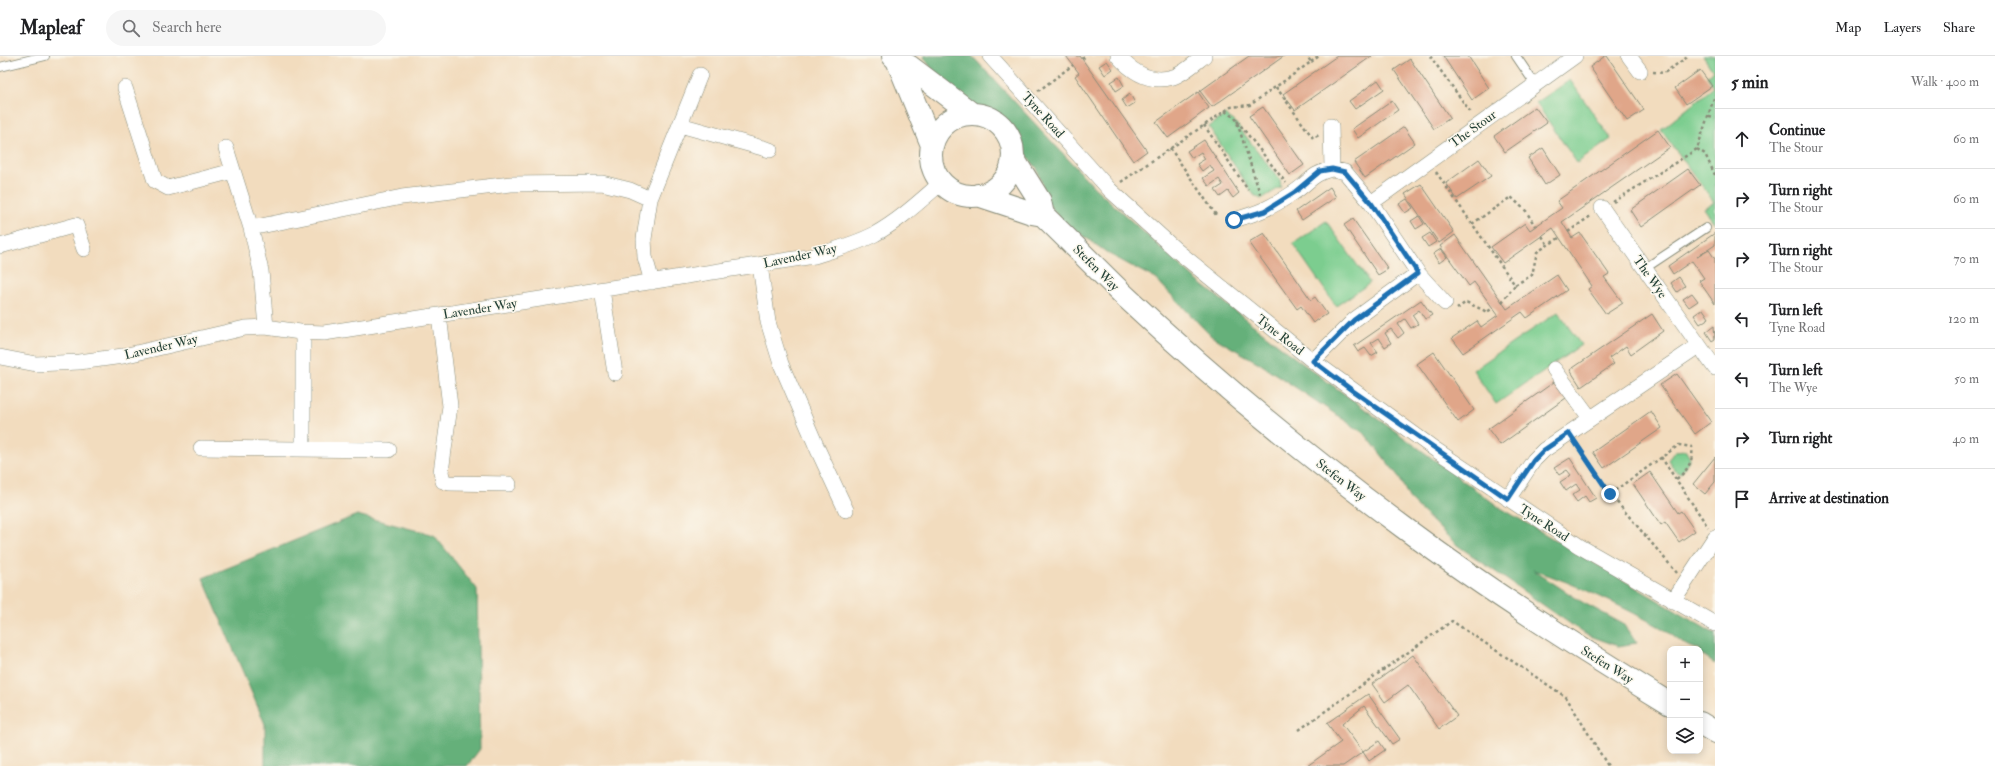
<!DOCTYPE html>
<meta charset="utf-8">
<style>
body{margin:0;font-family:"IM FELL Double Pica",serif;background:#f6f6f6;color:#202124}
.controls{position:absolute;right:12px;bottom:12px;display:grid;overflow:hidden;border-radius:8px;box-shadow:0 2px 10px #0003}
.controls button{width:36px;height:36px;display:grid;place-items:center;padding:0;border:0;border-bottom:1px solid #e0e0e0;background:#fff;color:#202124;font:20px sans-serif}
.stop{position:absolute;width:12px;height:12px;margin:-9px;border:3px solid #1f6fb2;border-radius:50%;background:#fff}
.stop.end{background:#1f6fb2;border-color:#fff;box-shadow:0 1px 4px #0008}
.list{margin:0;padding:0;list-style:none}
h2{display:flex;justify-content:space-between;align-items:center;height:52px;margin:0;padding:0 16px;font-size:17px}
h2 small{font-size:13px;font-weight:400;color:#757577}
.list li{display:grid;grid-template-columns:26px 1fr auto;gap:12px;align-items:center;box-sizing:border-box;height:60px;padding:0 16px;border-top:1px solid #e0e0e0}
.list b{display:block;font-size:15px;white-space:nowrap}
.list p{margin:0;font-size:13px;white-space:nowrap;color:#757577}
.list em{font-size:13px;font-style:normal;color:#757577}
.icon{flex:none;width:22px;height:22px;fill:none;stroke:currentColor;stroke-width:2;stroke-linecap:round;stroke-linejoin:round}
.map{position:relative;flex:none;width:1715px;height:710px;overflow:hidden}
header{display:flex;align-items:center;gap:24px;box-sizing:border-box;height:56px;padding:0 20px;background:#fff;border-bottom:1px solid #e0e0e0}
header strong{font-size:19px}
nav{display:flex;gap:22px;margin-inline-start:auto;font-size:14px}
.search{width:280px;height:36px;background:#f6f6f6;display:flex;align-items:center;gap:10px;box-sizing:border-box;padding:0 14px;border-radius:22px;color:#757577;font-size:15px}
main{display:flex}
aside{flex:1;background:#fff}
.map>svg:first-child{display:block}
.green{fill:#7ccd8f;stroke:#4e8562}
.forest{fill:#65b07a;stroke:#427657}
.building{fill:#e0a689}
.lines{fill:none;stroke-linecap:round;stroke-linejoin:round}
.service-casing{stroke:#888c79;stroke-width:10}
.minor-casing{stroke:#888c79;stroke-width:16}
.trunk-casing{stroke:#888c79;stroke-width:24}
.path{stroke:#888c79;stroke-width:2.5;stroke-dasharray:3 3;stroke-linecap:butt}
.service{stroke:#fff;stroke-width:8}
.minor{stroke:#fff;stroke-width:15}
.trunk{stroke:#fff;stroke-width:22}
.route{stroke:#1f6fb2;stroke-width:5}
.labels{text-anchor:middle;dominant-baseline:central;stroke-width:3;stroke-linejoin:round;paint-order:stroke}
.street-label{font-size:13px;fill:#1f3d34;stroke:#fbf7ec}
</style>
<header>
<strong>Mapleaf</strong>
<div class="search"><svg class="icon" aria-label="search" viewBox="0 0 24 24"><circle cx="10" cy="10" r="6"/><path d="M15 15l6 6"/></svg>Search here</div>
<nav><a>Map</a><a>Layers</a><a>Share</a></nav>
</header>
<main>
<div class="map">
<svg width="1715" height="710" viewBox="0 0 1715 710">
<rect width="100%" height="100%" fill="#fbf7ec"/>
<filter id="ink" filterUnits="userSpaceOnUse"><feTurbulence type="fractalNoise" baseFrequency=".025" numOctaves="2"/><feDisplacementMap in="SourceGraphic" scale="8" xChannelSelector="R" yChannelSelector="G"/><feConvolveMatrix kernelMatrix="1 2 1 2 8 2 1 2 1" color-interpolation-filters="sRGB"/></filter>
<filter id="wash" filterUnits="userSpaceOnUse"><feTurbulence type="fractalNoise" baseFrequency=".012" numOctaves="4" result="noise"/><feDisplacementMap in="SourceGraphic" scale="16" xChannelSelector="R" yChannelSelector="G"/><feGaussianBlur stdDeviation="0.9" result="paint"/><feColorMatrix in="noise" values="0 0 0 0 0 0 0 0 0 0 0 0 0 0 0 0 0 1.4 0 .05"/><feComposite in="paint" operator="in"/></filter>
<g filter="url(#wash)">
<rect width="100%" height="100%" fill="#f2dcbe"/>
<path class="green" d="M1703 0H1715V168L1704 152 1714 146 1661 74 1714 31 1707 20 1713 15Z
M1570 24 1611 83 1577 107 1536 47Z
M1225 59 1234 65 1280 124 1281 131 1261 143 1254 139 1209 71Z
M1326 165 1370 227 1336 250 1293 188Z
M1558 256 1581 289 1496 348 1473 314Z
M1685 394 1690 402 1681 417 1676 416 1668 404 1675 395Z"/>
<path class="forest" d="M923 0H972L1095 132 1195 223 1295 302 1499 451 1715 578V608L1700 598V593C1685 593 1673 578 1660 571 1619 549 1577 528 1533 514L1582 546 1623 568 1637 587 1618 590 1585 578 1457 489 1410 444 1399 421 1365 378 1259 307 1211 280 1156 223 1109 198 1061 164 1048 148 1037 112 989 58 958 52Z
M357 459 434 479 477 533 480 693 467 710H265V668L203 522Z"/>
<g id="blocks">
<path class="building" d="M1066 0H1080L1147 95 1133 105 1075 20 1079 17Z
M1249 0H1284L1212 51 1200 35Z
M1337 0H1372L1295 54 1283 38Z
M1443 0H1468L1489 32 1472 44Z
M1605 0H1607L1644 54 1627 65 1590 11Z
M1410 3 1450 62 1434 73 1394 14Z
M1107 5 1113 13 1105 19 1099 10Z
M1700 14 1712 30 1686 48 1675 32Z
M1119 21 1124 30 1116 35 1111 26Z
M1378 24 1384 33 1355 53 1349 45Z
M1198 36 1209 52 1168 82 1156 66Z
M1130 38 1135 47 1127 52 1122 44Z
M1392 45 1398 54 1358 82 1352 73Z
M1263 51 1304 109 1290 119 1249 60Z
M1535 51 1547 67 1505 96 1494 80Z
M1404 71 1415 87 1365 122 1354 106Z
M1658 74 1670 91 1562 166 1572 182 1580 177 1609 218 1604 221 1623 247 1606 258 1588 233 1592 230 1553 172 1503 207 1491 191 1525 167 1530 174 1562 152 1557 145Z
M1204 84 1239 137 1233 142 1228 135 1220 141 1215 134 1223 129 1219 123 1209 130 1203 122 1214 115 1210 109 1202 115 1197 108 1205 103 1201 96 1192 102 1187 95Z
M1543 92 1560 119 1545 129 1528 102Z
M1479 103 1491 120 1457 143 1446 127Z
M1688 113 1700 129 1641 171 1630 154Z
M1421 128 1454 176 1439 187 1405 138Z
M1330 131 1336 141 1302 164 1296 155Z
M1407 143 1413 152 1405 157 1399 148Z
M1419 160 1424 168 1416 173 1411 165Z
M1353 163 1388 213 1378 219 1344 169Z
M1264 177 1311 244 1315 241 1327 258 1313 267 1301 250 1297 253 1249 186Z
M1430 177 1436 186 1428 191 1422 182Z
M1715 177V189L1697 201 1709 194 1715 203V248L1699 225 1704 222 1692 205 1673 218 1668 210Z
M1455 179 1507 253 1557 219 1567 234 1527 262 1522 256 1463 297 1452 282 1477 265 1481 271 1498 259 1474 226 1469 230 1440 190Z
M1441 193 1447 201 1439 207 1433 198Z
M1679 221 1685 230 1677 236 1671 227Z
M1692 237 1698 245 1689 251 1683 243Z
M1421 244 1432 259 1425 263 1419 254 1412 259 1418 268 1411 272 1405 263 1398 268 1404 277 1398 282 1391 273 1385 277 1391 287 1385 291 1379 282 1371 287 1378 296 1371 300 1365 292 1358 296 1354 290Z
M1703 253 1709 262 1700 268 1694 259Z
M1652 258 1663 275 1631 298 1626 290 1609 302 1614 308 1581 331 1570 314Z
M1714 270 1715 283 1712 285 1706 276Z
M1434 296 1474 354 1458 366 1417 308Z
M1677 318 1711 366 1695 378 1660 329Z
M1554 326 1566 342 1500 389 1488 373Z
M1651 355 1662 372 1604 412 1593 396Z
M1715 401V426L1705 438 1693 428Z
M1570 402 1596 442 1589 446 1585 440 1577 446 1572 439 1580 434 1576 428 1566 435 1560 426 1571 419 1567 414 1559 419 1554 412Z
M1650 416 1678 457 1681 455 1695 475 1679 486 1665 466 1661 469 1633 428Z
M1413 599 1457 660 1439 673 1408 629 1385 646 1372 628Z
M1368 638 1400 683 1392 688 1364 650 1342 668 1363 696 1343 710H1307L1341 686 1327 667Z
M1379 685 1385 694 1369 705 1363 696Z"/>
</g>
</g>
<g filter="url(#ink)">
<use href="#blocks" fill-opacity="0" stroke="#888c79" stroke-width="1"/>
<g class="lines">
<defs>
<path id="service" d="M1516 0 1535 28
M0 11 45 0
M1644 213 1706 172"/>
<path id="minor" d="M990 0 1110 134 1176 194 1313 305 1436 394 1579 490 1715 568
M1118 0C1132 16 1150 28 1173 21 1183 18 1195 7 1204 0
M1629 0 1640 15
M125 32 155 125 168 132 233 115
M680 69 770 94
M1331 70 1332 113 1345 116 1371 147 1418 217 1445 247
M226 92 251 172 261 215 266 271
M1371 147 1575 0
M1602 152 1715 312
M1234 164C1258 157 1271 152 1293 137 1309 127 1312 117 1332 113
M251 172 402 141 511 128 602 127 630 134 650 143
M0 190 76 169 84 193
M760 209 768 266 781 308 818 394 846 454
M652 226 645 201 644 183 650 143 700 19
M602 234 615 317
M439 259 450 350 441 416 443 425 449 427 509 428
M0 301 36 308 79 306 123 300 245 272 266 271 300 276 324 277 814 200C834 194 856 188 875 178 900 164 920 145 941 127
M1313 305 1354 264 1418 217
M1554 313 1590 362
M201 392 389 394
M303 393V277
M1508 443 1534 404 1544 394 1698 290
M1673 545 1715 481"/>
<path id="trunk" d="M893 0 897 4 909 10 971 57
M897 4 932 89
M931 99a41 41 0 1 1 82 0a41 41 0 1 1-82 0Z
M1013 102 1040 145 1043 159C1071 186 1098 214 1126 241 1213 323 1307 400 1403 471 1489 535 1579 592 1670 648
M978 139 1032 157 1043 159
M1700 667 1715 676"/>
</defs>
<use href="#service" class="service-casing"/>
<use href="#minor" class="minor-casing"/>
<use href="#trunk" class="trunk-casing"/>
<path class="path" d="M1430 0 1472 58
M1082 3 1086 0
M1311 6 1319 0
M1653 16 1664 17 1689 0
M1276 31 1313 82 1319 79
M1038 35 1073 9
M1225 55 1231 51 1250 49 1311 6 1307 0
M1709 61 1715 62
M1237 65 1286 127
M1204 69 1248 134
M1170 92 1216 159
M1697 93 1705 98 1715 119
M1436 116 1515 229 1532 219 1537 196 1559 182
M1121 126 1225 55 1236 63 1261 141
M1613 146 1697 93 1715 39
M1472 168 1511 141 1526 155 1535 170
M1568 176 1592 159
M1542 180 1548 189
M1502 246 1515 229
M1457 253 1466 246 1487 256 1493 252
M1576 387 1610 438 1677 517
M1661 401 1708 471
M1610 438 1679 389 1692 391C1694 404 1687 416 1676 423
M1299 674 1452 565 1566 641 1608 710"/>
<use href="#service" class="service"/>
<use href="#minor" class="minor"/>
<use href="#trunk" class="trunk"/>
</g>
</g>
<g class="lines" filter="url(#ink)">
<path class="route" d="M1234 164 1265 155 1295 136 1320 115 1332 113 1345 116 1371 147 1418 217 1354 264 1313 305 1353 335 1508 443 1534 404 1544 394 1569 377 1610 438"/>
</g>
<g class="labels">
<g class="street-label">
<text transform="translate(1043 59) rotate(48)">Tyne Road</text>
<text transform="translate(1473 73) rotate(-36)">The Stour</text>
<text transform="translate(800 200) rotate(-12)">Lavender Way</text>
<text transform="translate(1096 212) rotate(45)">Stefen Way</text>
<text transform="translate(1650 221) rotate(55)">The Wye</text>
<text transform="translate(480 253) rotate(-9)">Lavender Way</text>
<text transform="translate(1280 279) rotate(38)">Tyne Road</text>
<text transform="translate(161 291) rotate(-13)">Lavender Way</text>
<text transform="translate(1341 424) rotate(38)">Stefen Way</text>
<text transform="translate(1544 467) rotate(33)">Tyne Road</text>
<text transform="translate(1607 609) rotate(32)">Stefen Way</text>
</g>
</g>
</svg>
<div class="controls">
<button>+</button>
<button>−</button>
<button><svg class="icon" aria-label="layers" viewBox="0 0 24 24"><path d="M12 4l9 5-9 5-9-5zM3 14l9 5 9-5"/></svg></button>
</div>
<div class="stop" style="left:1234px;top:164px"></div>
<div class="stop end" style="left:1610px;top:438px"></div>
</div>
<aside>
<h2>5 min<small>Walk · 400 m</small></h2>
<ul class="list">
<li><svg class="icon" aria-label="ahead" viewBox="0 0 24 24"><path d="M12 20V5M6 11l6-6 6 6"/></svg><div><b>Continue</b><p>The Stour</p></div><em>60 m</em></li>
<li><svg class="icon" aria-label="right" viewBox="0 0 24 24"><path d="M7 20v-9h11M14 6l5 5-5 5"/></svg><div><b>Turn right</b><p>The Stour</p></div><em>60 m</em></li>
<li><svg class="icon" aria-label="right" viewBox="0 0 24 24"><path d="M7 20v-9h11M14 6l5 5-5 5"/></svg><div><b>Turn right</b><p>The Stour</p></div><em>70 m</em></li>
<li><svg class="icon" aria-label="left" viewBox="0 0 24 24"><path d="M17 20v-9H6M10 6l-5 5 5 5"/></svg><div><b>Turn left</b><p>Tyne Road</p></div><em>120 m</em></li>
<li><svg class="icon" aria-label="left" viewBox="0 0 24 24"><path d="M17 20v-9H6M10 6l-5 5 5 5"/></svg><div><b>Turn left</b><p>The Wye</p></div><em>50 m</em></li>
<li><svg class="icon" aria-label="right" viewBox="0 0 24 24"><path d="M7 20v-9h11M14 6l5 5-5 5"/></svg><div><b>Turn right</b></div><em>40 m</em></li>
<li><svg class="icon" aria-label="arrive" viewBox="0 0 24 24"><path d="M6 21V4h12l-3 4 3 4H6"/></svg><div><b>Arrive at destination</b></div></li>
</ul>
</aside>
</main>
